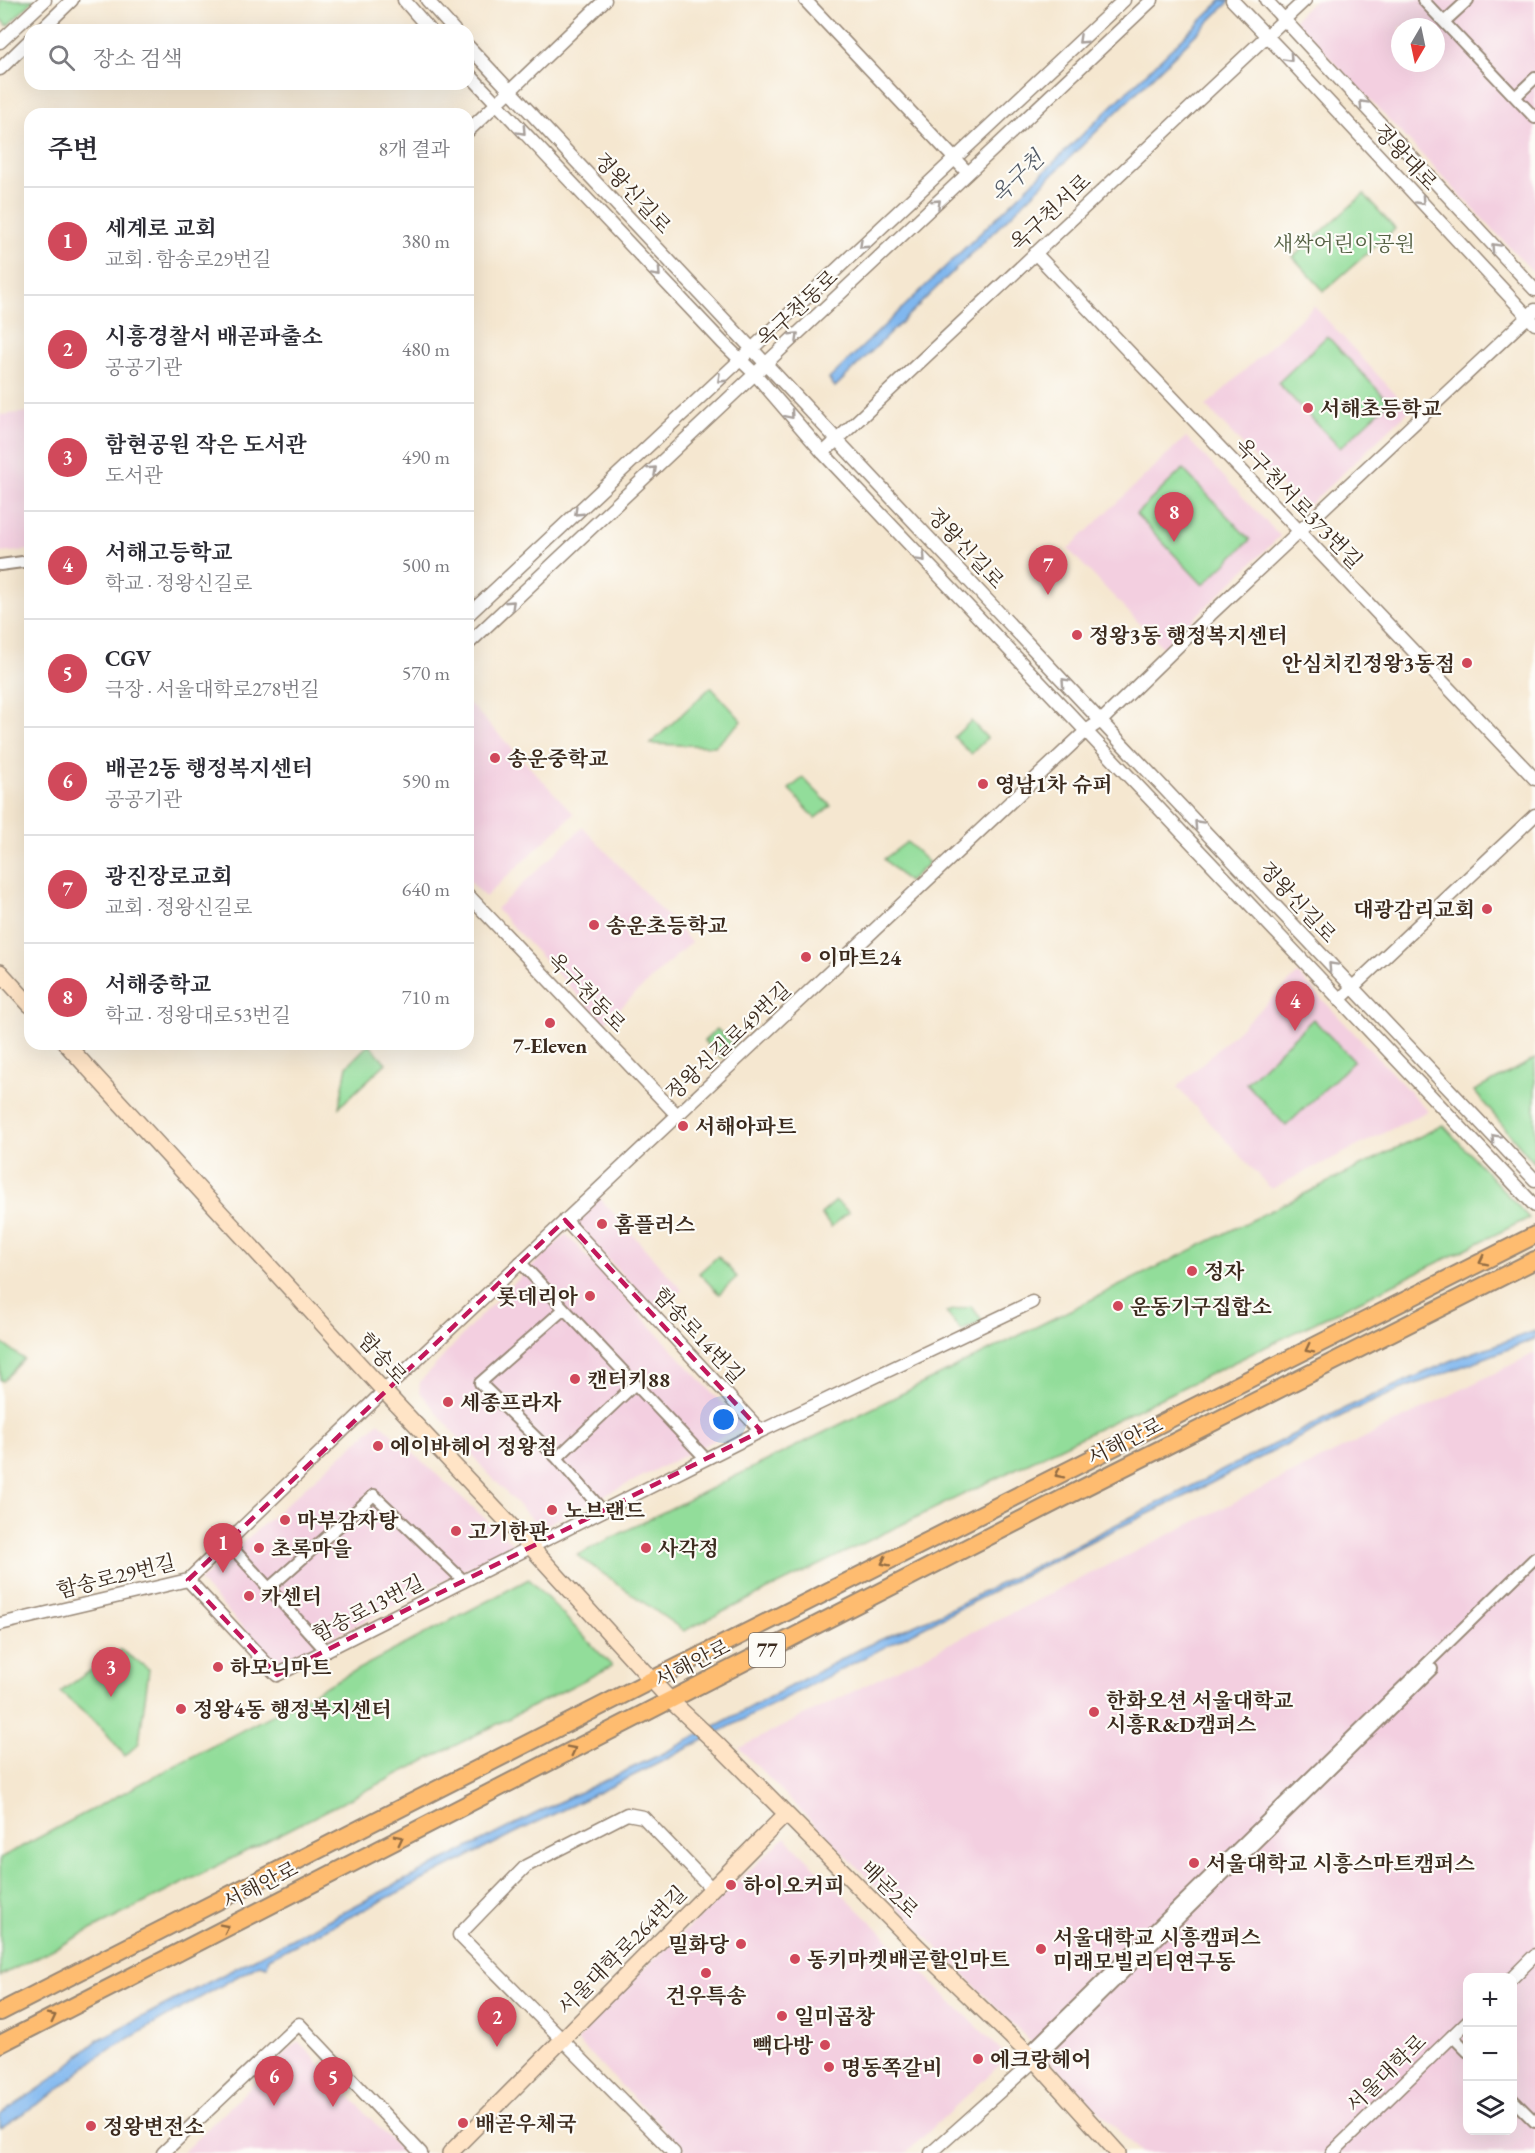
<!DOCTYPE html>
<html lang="ko">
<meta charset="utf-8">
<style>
body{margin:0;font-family:"EB Garamond","Noto Serif KR",serif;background:#f2f2f3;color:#2b2b33}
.controls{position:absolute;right:18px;bottom:18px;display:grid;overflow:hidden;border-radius:12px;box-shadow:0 6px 24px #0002}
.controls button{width:54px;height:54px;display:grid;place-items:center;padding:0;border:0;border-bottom:2px solid #e1e1e2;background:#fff;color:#2b2b33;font:30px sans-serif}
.compass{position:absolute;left:1391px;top:18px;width:54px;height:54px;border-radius:50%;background:#fff;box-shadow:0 6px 24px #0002;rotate:189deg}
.you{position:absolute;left:724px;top:1420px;width:21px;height:21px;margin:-15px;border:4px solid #fff;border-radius:50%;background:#1a73e8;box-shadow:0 0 0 9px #1a73e833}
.badge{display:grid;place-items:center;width:39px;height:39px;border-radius:50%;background:#d1495b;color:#fff;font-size:20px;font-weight:700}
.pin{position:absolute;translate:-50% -50px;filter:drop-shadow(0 2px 3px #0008)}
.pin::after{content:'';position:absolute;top:32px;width:21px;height:18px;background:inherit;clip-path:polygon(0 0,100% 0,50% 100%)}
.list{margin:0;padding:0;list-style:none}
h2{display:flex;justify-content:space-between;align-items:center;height:78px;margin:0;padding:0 24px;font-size:26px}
h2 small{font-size:20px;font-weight:400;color:#7c7c81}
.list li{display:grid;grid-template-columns:39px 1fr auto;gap:18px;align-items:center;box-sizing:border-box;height:108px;padding:0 24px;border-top:2px solid #e1e1e2}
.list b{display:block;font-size:22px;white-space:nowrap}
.list p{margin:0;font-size:20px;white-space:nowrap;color:#7c7c81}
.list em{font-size:20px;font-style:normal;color:#7c7c81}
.icon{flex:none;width:33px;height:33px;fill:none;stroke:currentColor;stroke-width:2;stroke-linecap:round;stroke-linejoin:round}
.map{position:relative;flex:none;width:1535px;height:2153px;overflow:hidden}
.search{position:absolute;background:#fff;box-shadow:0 6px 24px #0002;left:24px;top:24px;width:450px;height:66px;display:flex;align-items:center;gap:15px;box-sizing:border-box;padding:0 21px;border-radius:18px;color:#7c7c81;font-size:22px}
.panel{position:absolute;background:#fff;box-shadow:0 6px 24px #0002;left:24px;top:108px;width:450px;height:942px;border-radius:18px}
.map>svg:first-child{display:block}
.built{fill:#f3cfe0;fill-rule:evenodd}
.green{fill:#92dd9a;stroke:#66845c;stroke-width:1.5}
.water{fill:#80b7ef;stroke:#5e7086;stroke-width:1.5}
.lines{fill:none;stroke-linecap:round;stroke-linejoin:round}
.minor-casing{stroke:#988877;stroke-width:14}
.tertiary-casing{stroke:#988877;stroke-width:15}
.secondary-casing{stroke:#988877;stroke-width:18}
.primary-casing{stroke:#988877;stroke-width:20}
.minor{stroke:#fff;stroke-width:10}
.tertiary{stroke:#fff;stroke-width:12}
.secondary{stroke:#ffe4c6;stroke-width:15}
.primary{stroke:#febc70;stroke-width:16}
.oneway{stroke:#a79f9a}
.oneway2{stroke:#936c43}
.marked{fill:none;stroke:#c2185b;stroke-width:4.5;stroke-dasharray:12 8;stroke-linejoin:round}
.poi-dot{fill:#d1495b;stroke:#fdfcf7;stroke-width:2}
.labels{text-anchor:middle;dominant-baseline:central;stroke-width:4.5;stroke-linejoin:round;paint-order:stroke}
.shield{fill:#fdfcf7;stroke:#75695f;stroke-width:1.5}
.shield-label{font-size:20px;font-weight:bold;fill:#3b2a1e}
.street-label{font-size:21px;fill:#3b2a1e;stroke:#fdfcf7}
.park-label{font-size:21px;fill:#556043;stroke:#fdfcf7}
.poi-label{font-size:21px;font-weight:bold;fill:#3b2a1e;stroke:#fdfcf7;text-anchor:start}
.water-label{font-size:22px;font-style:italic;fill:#535b67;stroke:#fdfcf7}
</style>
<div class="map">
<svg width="1535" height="2153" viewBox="0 0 1535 2153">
<rect width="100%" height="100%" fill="#fdfcf7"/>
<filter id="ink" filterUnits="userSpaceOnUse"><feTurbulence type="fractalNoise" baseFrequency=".0167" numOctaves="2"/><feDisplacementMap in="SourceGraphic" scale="12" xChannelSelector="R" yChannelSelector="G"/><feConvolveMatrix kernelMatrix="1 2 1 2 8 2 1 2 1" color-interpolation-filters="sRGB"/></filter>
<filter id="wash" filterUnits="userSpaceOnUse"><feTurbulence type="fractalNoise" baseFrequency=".008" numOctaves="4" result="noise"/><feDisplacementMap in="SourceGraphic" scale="24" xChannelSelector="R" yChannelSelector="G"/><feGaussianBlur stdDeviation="1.35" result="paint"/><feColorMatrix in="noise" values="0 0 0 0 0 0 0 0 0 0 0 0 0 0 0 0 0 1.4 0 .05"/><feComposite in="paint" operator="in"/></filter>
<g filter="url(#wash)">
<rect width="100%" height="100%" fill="#f5e7d0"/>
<path class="built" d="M1314 0H1535V274L1294 20ZM1400 27H1436V63H1400Z
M1314 306 1410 410 1304 510 1206 406Z
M30 412V550L0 553V415Z
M1186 437 1280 536 1163 648 1068 549Z
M468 702 574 814 485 897 468 879Z
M583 827 691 942 604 1023 496 909Z
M1298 974 1428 1111 1271 1189 1177 1087Z
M598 1196 682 1290 657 1312 573 1222Z
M566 1234 743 1426 540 1528 483 1468 419 1391 420 1382 484 1312Z
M1535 1353V2153H1141L739 1748ZM1468 1978H1512V2130H1468Z
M379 1422 514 1545 278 1665 199 1581Z
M785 1837 1008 2057 906 2153H688L577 2041 620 1991Z
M298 2041 403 2153H182Z"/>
<path class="green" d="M0 0H34L7 26 0 18Z
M1364 194 1395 229 1324 291 1293 257Z
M1327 336 1389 402 1340 448 1278 383Z
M1183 469 1250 540 1203 585 1136 514Z
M711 687 742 721 715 746 650 744Z
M971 721 987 738 971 754 954 737Z
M803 778 831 806 815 818 789 789Z
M907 842 929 863 908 882 884 859Z
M1313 1019 1354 1061 1286 1126 1246 1083Z
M717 1029 735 1047 721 1058 704 1041Z
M369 1044 386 1063 339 1107 347 1066Z
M1535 1059V1164L1474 1091Z
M1443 1125 1529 1218 684 1631 577 1555Z
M836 1201 849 1212 831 1227 821 1214Z
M718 1256 737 1277 719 1294 699 1273Z
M971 1306 983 1321 961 1331 946 1312Z
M0 1342 24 1359 3 1381 0 1380Z
M529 1579 612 1666 0 1976V1858Z
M120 1650 149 1669 139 1743 125 1756 102 1728 60 1692Z"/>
<path class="water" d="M1222 0H1231L835 387 829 379Z
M1535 1331V1339L1397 1391 1345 1414 1188 1495 1095 1539 655 1765 523 1829 269 1958 267 1966 259 1964 102 2054 50 2096 0 2128V2115L43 2086 98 2040 389 1888 559 1802 666 1752 864 1647 950 1609 1343 1409 1455 1359Z"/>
</g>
<g filter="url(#ink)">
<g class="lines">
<defs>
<path id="minor" d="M1423 0 1535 118
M1444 22 1468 0
M1515 97 1535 78
M0 565 30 561
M520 1262 706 1459
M564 1309 480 1383 557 1458 603 1511
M557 1458 635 1384
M227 1542 326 1651
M269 1588 374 1495 464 1581
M1452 2036 1468 2052
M1028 2053 1535 1558
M1035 2060 1432 1669
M1512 2099 1535 2122"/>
<path id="tertiary" d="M404 0 430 30
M427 0 454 30
M805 0 968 173
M1232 0 1285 55 1535 324
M1266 0 1535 290
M41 30 72 0
M0 42 45 0
M468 46 1124 746 1535 1180
M0 69 30 40
M468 73 723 343 755 374 823 453 1535 1206
M468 131 605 0
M1035 253 1535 779
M823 453 1305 0
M468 615 1124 0
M468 644 1152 0
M468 895 677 1115
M1339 1000 1535 815
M761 1431 1032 1302
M188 1580 277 1675 761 1431 565 1220
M0 1624 188 1580 384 1391 1086 731 1101 721 1211 614 1535 310
M1512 1978 1535 1955
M163 2153 299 2024 421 2153
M674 2153 459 1935 526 1866 627 1814 643 1817 712 1889
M931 2153 1035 2060
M1332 2153 1468 2021"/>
<path id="secondary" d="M0 972 30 1005
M66 1044 384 1391 531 1547 670 1700 718 1745 918 1947 1028 2053 1118 2153
M450 2153 786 1814"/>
<path id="primary" d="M0 2012 652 1680 1535 1235
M0 2044 1083 1488 1535 1260"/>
</defs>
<use href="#minor" class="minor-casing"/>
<use href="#tertiary" class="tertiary-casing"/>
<use href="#secondary" class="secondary-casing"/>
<use href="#primary" class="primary-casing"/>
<use href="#minor" class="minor"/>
<use href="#tertiary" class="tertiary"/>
<use href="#secondary" class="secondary"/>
<use href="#primary" class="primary"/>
</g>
<defs><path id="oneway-chevron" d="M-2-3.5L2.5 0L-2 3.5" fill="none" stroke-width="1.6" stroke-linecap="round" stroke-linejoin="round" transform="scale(1.5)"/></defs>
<g class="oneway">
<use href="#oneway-chevron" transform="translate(1082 40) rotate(137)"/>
<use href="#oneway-chevron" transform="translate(1289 58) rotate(47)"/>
<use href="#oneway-chevron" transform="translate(1363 104) rotate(-133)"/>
<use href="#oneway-chevron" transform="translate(522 131) rotate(47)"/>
<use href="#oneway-chevron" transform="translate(1421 201) rotate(47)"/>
<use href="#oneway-chevron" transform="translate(937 203) rotate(-43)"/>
<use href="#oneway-chevron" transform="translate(863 245) rotate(137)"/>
<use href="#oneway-chevron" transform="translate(1495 247) rotate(-133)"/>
<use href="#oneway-chevron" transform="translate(657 273) rotate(47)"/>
<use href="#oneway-chevron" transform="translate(795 336) rotate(-43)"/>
<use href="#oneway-chevron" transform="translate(721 379) rotate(137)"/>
<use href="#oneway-chevron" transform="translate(790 415) rotate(49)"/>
<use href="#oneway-chevron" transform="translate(653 470) rotate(-43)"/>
<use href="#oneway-chevron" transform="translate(578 512) rotate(137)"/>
<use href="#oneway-chevron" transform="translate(922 558) rotate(47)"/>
<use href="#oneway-chevron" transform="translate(511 604) rotate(-43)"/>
<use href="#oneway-chevron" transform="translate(1065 682) rotate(-133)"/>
<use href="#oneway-chevron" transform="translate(1198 824) rotate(-133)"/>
<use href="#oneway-chevron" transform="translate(1332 966) rotate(-133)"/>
<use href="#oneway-chevron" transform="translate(1495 1138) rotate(-133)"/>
</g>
<g class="oneway2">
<use href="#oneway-chevron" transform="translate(1483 1261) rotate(153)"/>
<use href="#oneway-chevron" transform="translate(1309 1349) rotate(153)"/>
<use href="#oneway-chevron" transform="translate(1059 1474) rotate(153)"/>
<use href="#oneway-chevron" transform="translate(885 1562) rotate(153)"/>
<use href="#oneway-chevron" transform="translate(572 1750) rotate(-27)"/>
<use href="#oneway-chevron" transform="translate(399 1839) rotate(-27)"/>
<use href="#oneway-chevron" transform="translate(225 1928) rotate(-27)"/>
<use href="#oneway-chevron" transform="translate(52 2017) rotate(-27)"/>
</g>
</g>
<path class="marked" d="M565 1220 761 1431 277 1675 188 1580Z"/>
<g class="poi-dot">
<circle cx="1308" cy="408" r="6"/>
<circle cx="1077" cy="635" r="6"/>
<circle cx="1467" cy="663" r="6"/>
<circle cx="495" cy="758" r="6"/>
<circle cx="983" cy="784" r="6"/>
<circle cx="1487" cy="909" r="6"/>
<circle cx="594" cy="925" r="6"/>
<circle cx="806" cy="957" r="6"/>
<circle cx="550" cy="1023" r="6"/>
<circle cx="683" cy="1126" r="6"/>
<circle cx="602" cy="1224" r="6"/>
<circle cx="1192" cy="1271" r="6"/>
<circle cx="590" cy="1296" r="6"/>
<circle cx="1118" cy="1306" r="6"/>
<circle cx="575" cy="1379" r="6"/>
<circle cx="448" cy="1402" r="6"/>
<circle cx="378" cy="1446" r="6"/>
<circle cx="552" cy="1510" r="6"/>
<circle cx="285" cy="1520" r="6"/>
<circle cx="456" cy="1531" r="6"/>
<circle cx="259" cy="1548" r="6"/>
<circle cx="646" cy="1548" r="6"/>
<circle cx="249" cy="1596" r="6"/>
<circle cx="218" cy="1667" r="6"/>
<circle cx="181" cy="1709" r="6"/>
<circle cx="1094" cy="1712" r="6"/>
<circle cx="1194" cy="1863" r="6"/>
<circle cx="731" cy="1885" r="6"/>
<circle cx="741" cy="1944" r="6"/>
<circle cx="1041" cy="1949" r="6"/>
<circle cx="795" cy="1959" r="6"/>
<circle cx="706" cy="1973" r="6"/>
<circle cx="782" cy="2016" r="6"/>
<circle cx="825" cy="2045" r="6"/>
<circle cx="978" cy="2059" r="6"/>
<circle cx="829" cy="2067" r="6"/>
<circle cx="463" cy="2123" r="6"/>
<circle cx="91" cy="2126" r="6"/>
</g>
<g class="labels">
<rect class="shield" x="749" y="1633" width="36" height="34" rx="4.5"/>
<g class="shield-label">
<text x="767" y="1650">77</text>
</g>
<g class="street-label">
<text transform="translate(1406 157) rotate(47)">정왕대로</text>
<text transform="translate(633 193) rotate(47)">정왕신길로</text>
<text transform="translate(1050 212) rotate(-43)">옥구천서로</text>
<text transform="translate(797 308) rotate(-43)">옥구천동로</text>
<text transform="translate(1299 503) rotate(46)">옥구천서로373번길</text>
<text transform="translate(966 548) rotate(47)">정왕신길로</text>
<text transform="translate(1298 902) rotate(47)">정왕신길로</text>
<text transform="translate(587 992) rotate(46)">옥구천동로</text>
<text transform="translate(728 1041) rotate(-43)">정왕신길로49번길</text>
<text transform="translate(699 1335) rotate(47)">함송로14번길</text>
<text transform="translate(383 1358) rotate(48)">함송로</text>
<text transform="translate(1125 1441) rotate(-27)">서해안로</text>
<text transform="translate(116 1576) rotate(-14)">함송로29번길</text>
<text transform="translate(368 1608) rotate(-27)">함송로13번길</text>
<text transform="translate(692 1663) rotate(-27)">서해안로</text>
<text transform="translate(260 1885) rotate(-27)">서해안로</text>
<text transform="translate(890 1889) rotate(45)">배곧2로</text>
<text transform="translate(622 1950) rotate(-45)">서울대학로264번길</text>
<text transform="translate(1386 2073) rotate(-44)">서울대학로</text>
</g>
<g class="park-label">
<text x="1344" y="243">새싹어린이공원</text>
</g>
<g class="poi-label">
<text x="1320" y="408">서해초등학교</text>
<text x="1089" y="635">정왕3동 행정복지센터</text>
<text x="1455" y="663" text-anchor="end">안심치킨정왕3동점</text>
<text x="507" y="758">송운중학교</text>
<text x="995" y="784">영남1차 슈퍼</text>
<text x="1475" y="909" text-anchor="end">대광감리교회</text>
<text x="606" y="925">송운초등학교</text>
<text x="818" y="957">이마트24</text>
<text x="550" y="1045" text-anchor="middle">7-Eleven</text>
<text x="695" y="1126">서해아파트</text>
<text x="614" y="1224">홈플러스</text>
<text x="1204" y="1271">정자</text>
<text x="578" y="1296" text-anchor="end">롯데리아</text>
<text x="1130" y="1306">운동기구집합소</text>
<text x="587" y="1379">캔터키88</text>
<text x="460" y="1402">세종프라자</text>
<text x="390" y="1446">에이바헤어 정왕점</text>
<text x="564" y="1510">노브랜드</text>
<text x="297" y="1520">마부감자탕</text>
<text x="468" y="1531">고기한판</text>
<text x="271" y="1548">초록마을</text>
<text x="658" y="1548">사각정</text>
<text x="261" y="1596">카센터</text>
<text x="230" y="1667">하모니마트</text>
<text x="1106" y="1700">한화오션 서울대학교<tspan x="1106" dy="24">시흥R&amp;D캠퍼스</tspan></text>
<text x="193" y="1709">정왕4동 행정복지센터</text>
<text x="1206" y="1863">서울대학교 시흥스마트캠퍼스</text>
<text x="743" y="1885">하이오커피</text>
<text x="1053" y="1937">서울대학교 시흥캠퍼스<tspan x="1053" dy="24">미래모빌리티연구동</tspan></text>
<text x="729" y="1944" text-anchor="end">밀화당</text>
<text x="807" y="1959">동키마켓배곧할인마트</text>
<text x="706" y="1995" text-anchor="middle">건우특송</text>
<text x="794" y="2016">일미곱창</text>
<text x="813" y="2045" text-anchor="end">빽다방</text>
<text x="990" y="2059">에크랑헤어</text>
<text x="841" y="2067">명동쪽갈비</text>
<text x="475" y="2123">배곧우체국</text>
<text x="103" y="2126">정왕변전소</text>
</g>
<g class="water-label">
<text transform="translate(1017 177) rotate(-44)">옥구천</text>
</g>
</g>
</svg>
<div class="controls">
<button>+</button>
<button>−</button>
<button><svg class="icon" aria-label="layers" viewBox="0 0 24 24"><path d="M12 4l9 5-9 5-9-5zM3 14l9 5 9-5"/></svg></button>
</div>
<svg class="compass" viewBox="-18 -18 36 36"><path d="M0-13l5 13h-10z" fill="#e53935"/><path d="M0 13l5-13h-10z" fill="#7c7c81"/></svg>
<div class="you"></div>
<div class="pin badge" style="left:223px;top:1573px">1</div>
<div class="pin badge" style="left:497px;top:2047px">2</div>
<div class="pin badge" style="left:111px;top:1697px">3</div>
<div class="pin badge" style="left:1295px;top:1031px">4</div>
<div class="pin badge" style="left:333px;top:2107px">5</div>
<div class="pin badge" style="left:274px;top:2106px">6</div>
<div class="pin badge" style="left:1048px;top:595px">7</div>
<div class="pin badge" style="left:1174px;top:542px">8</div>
<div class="search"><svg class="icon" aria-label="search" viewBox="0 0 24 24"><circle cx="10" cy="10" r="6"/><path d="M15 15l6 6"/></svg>장소 검색</div>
<section class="panel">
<h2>주변<small>8개 결과</small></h2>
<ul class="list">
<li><span class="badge">1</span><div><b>세계로 교회</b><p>교회 · 함송로29번길</p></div><em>380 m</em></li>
<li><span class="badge">2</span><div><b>시흥경찰서 배곧파출소</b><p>공공기관</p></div><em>480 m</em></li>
<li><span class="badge">3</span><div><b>함현공원 작은 도서관</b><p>도서관</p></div><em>490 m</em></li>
<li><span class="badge">4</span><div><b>서해고등학교</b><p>학교 · 정왕신길로</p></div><em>500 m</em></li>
<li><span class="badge">5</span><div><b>CGV</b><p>극장 · 서울대학로278번길</p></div><em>570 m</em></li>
<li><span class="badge">6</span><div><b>배곧2동 행정복지센터</b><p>공공기관</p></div><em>590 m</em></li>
<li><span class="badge">7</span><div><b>광진장로교회</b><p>교회 · 정왕신길로</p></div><em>640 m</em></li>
<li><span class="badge">8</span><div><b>서해중학교</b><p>학교 · 정왕대로53번길</p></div><em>710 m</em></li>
</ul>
</section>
</div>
